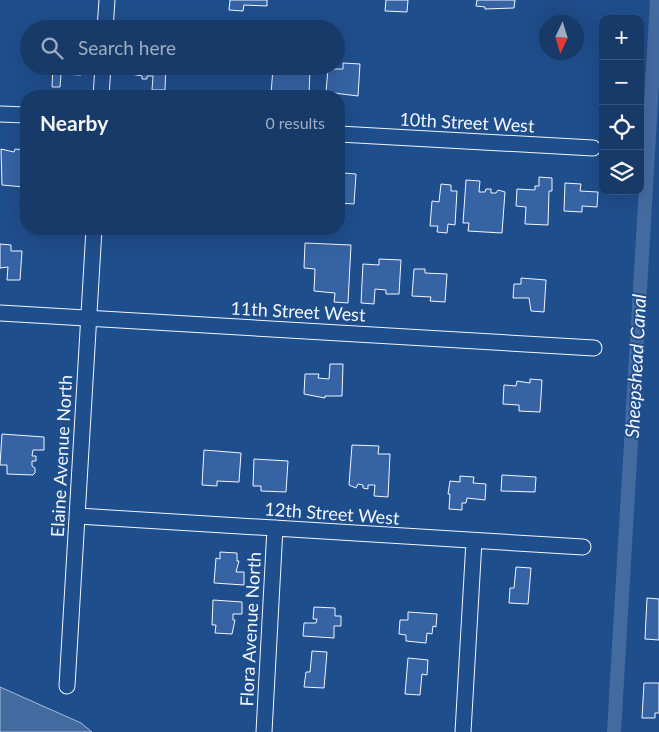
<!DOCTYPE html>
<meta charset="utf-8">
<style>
body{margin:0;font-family:Lato,sans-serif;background:#244571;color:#f1f3f6}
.controls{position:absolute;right:15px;top:15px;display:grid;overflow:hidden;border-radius:10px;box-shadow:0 5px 20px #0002}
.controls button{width:45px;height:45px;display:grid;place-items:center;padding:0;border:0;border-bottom:1px solid #36547d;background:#173a69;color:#f1f3f6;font:25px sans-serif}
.compass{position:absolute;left:539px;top:15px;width:45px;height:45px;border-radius:50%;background:#173a69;box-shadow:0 5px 20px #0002;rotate:184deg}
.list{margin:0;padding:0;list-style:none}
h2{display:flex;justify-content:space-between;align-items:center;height:65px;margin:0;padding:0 20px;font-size:21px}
h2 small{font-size:16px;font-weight:400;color:#9eadc0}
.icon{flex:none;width:28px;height:28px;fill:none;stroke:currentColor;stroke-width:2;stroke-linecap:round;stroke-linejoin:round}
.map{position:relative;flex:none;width:659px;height:732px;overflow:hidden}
.search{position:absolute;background:#173a69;box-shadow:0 5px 20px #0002;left:20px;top:20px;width:325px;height:55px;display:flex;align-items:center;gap:12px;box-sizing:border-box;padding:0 18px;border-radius:28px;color:#9eadc0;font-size:19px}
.panel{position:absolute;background:#173a69;box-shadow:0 5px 20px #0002;left:20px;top:90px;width:325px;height:145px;border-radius:20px}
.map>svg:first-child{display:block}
.water{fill:#446ba0;stroke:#a8bbd7}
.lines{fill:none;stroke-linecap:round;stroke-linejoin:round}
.canal{stroke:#446ba0;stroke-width:14}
.building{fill:#3563a3;stroke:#f2f6ff}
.minor-casing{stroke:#f2f6ff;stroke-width:17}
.minor{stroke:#1f4e8c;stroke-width:15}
.labels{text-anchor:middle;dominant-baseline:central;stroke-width:4;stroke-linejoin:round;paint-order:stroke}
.street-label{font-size:18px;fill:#f2f6ff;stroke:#1f4e8c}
.water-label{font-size:19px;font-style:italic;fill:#f2f6ff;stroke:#1f4e8c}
</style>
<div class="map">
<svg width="659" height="732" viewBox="0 0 659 732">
<rect width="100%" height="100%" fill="#1f4e8c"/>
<path class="water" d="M0 687 81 723 92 732H0Z"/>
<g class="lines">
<path class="canal" d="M614 732 657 0"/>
</g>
<path class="building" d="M230 0H267V6L244 5 243 11 229 10Z
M386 0H408L407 12 385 11Z
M477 0H515L514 8 485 9V7L476 6Z
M343 63 360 64 358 96 326 92 328 69H343Z
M53 66H81V75L61 74 60 87H52Z
M131 66H166L165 90H152L153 76H147V79H142V76L131 74Z
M278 66H305V70H310L309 95 296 96 294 94H271L273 68Z
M1 149 14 152 15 149 26 150 24 187 2 185Z
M339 170 343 171V173L356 174 354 204 339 203Z
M539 177 552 178V191H549L548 225 525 224 526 207 516 206 517 189 535 190V186H539Z
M466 180 480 181 479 192H485L486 189H491V193H496L498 190 505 192 502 233 468 231 469 223H463Z
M565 183 581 184 580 191 598 192 597 207 582 206V212L564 211Z
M441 184 451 185V191H457L455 225 448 224 447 233 437 232 438 226H430L432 201 439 202Z
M305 243 351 245 348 303 334 302 335 293 314 291 315 269 304 268Z
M0 244 11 245V251H22L20 280H7L8 267 0 268Z
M379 259 401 260 399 294H386V290L375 289 374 304 361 303 363 264 379 265Z
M414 269H425V273L447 274 445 302 430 301 431 297 412 296Z
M521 278 546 280 544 312 531 311 529 298H513L514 284H521Z
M330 364H343L342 396H325V398L304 394 305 374H319L318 378 329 379Z
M530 379 542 380 540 412 519 411V405L503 404 504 385 516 386 517 381 530 383Z
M2 434 44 437V450H33L32 456H36V461H32V466L35 468V473L33 475 7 474V465H0Z
M352 445 379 446 378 454H390L388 497 374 496 375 485H368V489L363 488V485L358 484 356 488 349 485Z
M204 450 241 453 239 482 217 481V486L202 485Z
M254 459 288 461 286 492 261 491V486H253Z
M502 475 536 477 535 492 501 491Z
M460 476 474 477 473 483 486 484 485 500 467 498 466 503H462V510L449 509 450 494H448L450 481 460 482Z
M220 552 237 553V561H239L236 572H244V585L214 583 216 558 220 559Z
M516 567 531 568 528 604 509 603 510 588H514Z
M647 598 659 599V640L645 639Z
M213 600 242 602V614H233V620H235L232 634 215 633 216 625H212Z
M314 607 335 608V616H341V626H334V638L303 636 304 623H316L317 619H313Z
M408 612 437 614 436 627 433 626 432 634 427 633 426 643 406 641V635L399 634 400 620H408Z
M312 651 327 652 324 688 304 687 306 672H310Z
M408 658 428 660 427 675 422 674 420 695 405 694Z
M644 683H659V713H655V718H642Z"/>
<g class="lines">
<defs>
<path id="minor" d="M105 29 107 0
M101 96 103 66
M0 114 26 115
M339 134 593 148
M0 313 594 348
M78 516 583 547
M67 686 94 229
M264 732 275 528
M463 732 474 541"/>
</defs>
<use href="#minor" class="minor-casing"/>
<use href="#minor" class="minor"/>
</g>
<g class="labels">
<g class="street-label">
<text transform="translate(467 122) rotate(3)">10th Street West</text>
<text transform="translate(298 311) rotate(3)">11th Street West</text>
<text transform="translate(61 456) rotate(-87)">Elaine Avenue North</text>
<text transform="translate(332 513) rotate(4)">12th Street West</text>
<text transform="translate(250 629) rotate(-87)">Flora Avenue North</text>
</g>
<g class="water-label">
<text transform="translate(635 366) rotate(-87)">Sheepshead Canal</text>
</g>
</g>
</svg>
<div class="controls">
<button>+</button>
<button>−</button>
<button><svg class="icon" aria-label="locate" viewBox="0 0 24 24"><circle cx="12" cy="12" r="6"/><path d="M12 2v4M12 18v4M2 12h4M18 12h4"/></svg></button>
<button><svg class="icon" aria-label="layers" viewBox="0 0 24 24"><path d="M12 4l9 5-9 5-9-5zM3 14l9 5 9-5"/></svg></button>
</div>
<svg class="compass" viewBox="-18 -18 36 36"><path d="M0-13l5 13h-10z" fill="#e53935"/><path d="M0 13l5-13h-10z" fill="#9eadc0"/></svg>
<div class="search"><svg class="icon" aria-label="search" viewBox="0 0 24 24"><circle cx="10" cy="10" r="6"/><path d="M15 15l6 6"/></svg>Search here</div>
<section class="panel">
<h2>Nearby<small>0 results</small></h2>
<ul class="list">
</ul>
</section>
</div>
